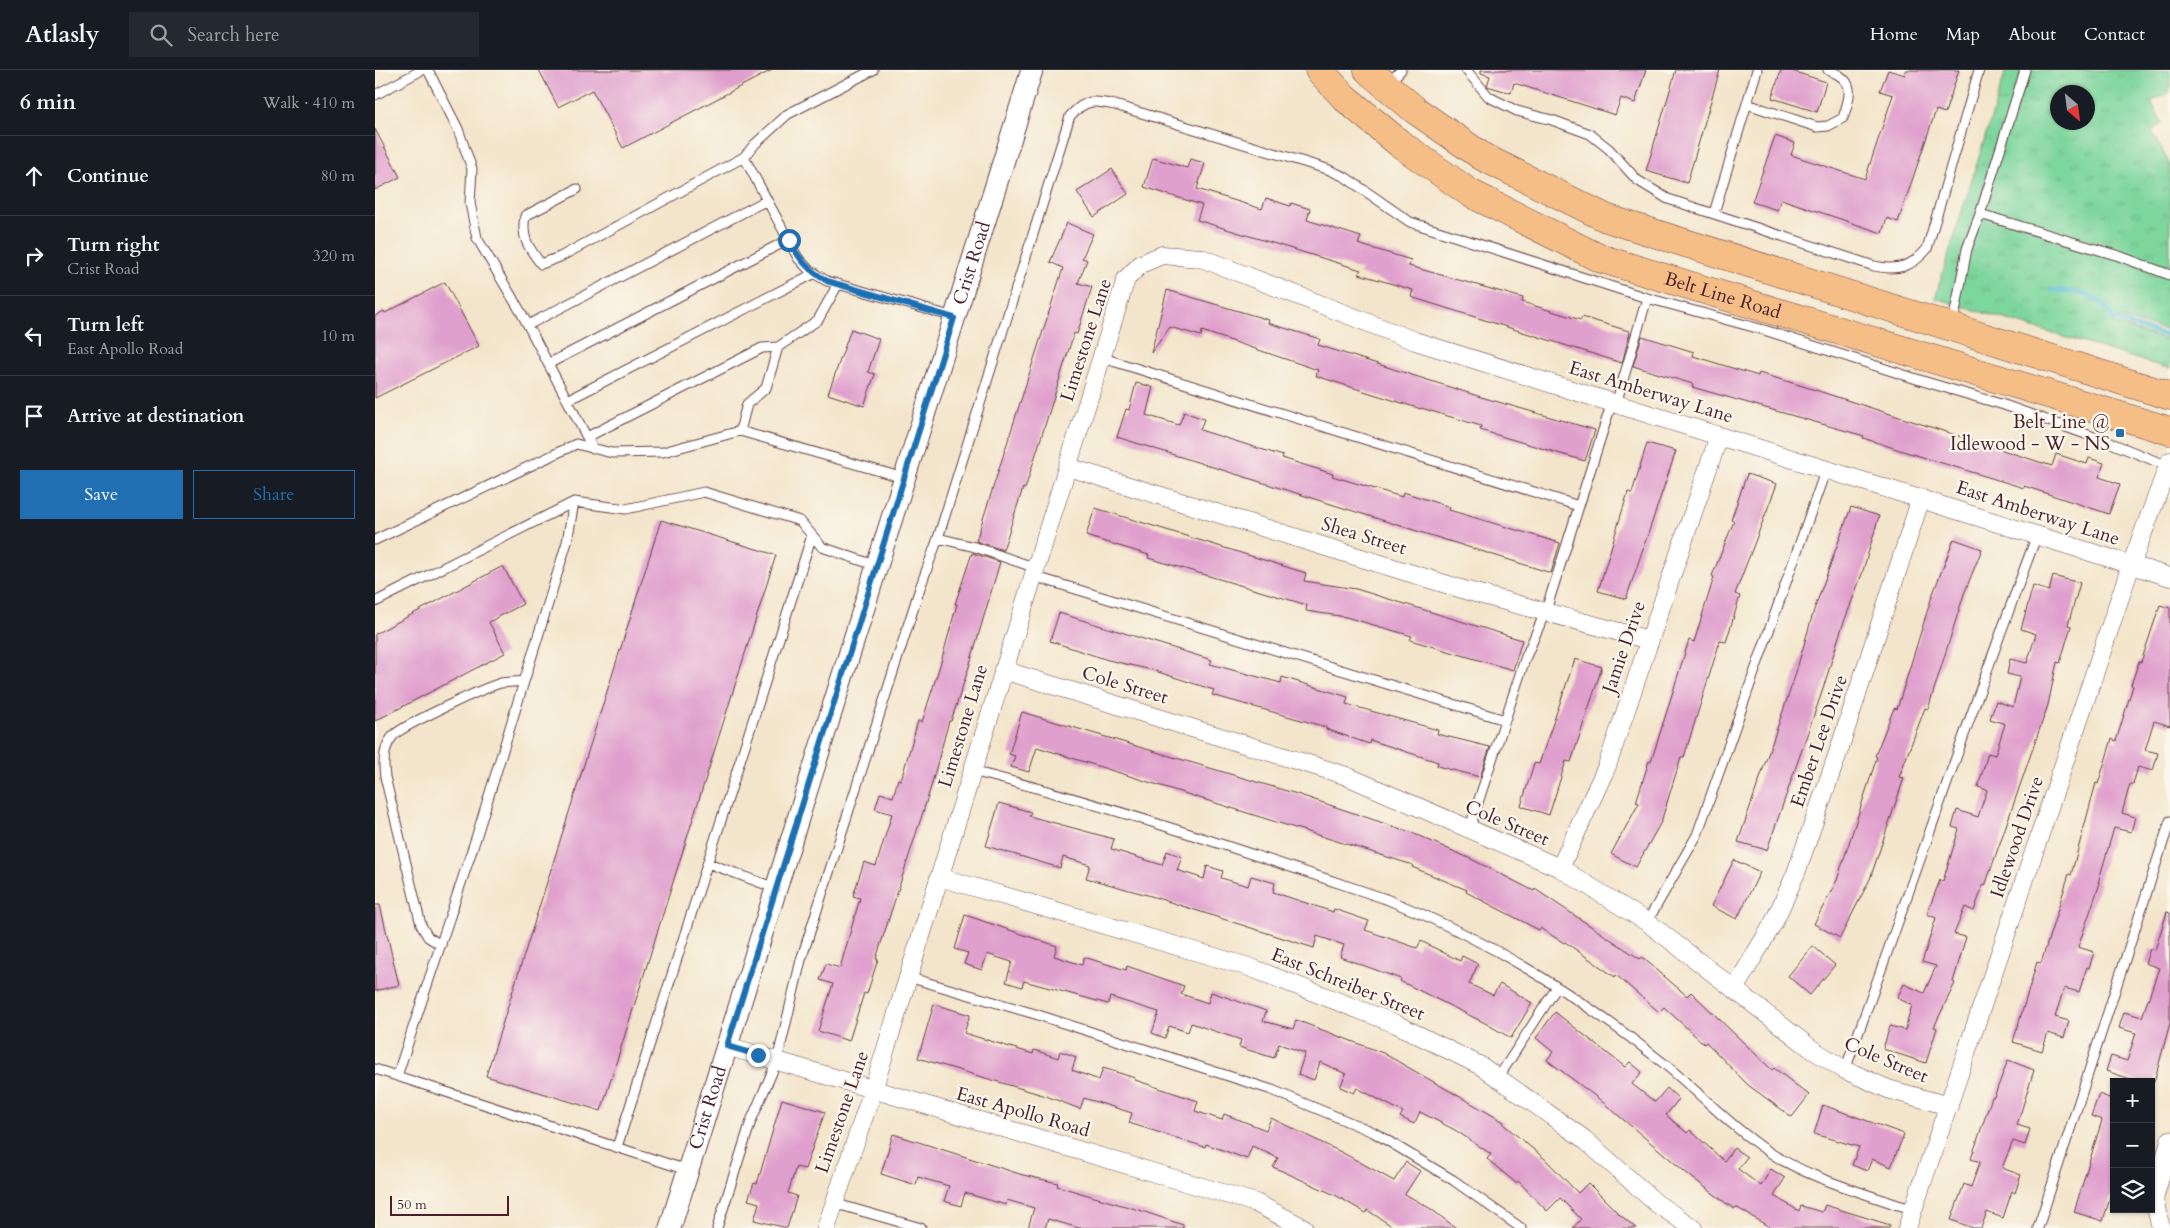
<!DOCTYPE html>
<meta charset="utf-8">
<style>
body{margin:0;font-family:Cardo,serif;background:#242831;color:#f1f3f6}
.controls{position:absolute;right:15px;bottom:15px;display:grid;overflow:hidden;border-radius:0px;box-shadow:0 1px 4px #0004}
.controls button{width:45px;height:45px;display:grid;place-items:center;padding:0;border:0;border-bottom:1px solid #363941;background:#171b24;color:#f1f3f6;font:25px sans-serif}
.compass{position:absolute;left:1675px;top:15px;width:45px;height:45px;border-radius:50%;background:#171b24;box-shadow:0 1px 4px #0004;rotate:152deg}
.scale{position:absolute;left:15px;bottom:12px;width:119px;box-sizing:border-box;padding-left:5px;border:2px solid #4a1f2b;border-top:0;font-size:14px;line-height:18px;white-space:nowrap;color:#4a1f2b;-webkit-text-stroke:4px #fbf7ec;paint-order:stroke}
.stop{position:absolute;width:15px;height:15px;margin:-11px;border:4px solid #1f6fb2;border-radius:50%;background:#fff}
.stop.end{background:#1f6fb2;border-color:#fff;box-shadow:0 1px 5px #0008}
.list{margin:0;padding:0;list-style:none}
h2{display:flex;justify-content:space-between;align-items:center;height:65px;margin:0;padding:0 20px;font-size:21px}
h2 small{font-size:16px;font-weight:400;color:#9ea1a6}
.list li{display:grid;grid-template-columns:32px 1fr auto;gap:15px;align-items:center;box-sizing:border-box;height:80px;padding:0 20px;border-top:1px solid #363941}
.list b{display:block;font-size:19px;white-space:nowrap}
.list p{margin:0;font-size:16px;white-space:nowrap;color:#9ea1a6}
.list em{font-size:16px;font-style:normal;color:#9ea1a6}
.actions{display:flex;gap:10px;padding:15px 20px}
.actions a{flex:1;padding:11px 0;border:1px solid #1f6fb2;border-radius:0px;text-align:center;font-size:18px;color:#1f6fb2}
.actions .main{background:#1f6fb2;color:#fff}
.icon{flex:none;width:28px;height:28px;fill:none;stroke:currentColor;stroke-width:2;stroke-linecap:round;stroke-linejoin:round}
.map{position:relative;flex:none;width:1795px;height:1158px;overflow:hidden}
header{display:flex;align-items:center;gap:30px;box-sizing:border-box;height:70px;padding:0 25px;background:#171b24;border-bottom:1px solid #363941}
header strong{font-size:24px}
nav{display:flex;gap:28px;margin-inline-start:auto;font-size:18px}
.search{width:350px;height:45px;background:#242831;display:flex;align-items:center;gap:12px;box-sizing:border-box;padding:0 18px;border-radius:0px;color:#9ea1a6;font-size:19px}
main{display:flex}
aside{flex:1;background:#171b24}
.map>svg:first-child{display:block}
.grass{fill:url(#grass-tufts);stroke:#647a64;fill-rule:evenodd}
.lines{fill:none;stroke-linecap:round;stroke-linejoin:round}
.stream{stroke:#5cc0da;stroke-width:5}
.building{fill:#e0a0cd}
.service-casing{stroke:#633d43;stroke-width:11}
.minor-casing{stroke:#633d43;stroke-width:19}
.tertiary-casing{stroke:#633d43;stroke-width:23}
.primary-casing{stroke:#633d43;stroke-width:29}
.service{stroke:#fff;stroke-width:9}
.minor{stroke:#fff;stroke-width:18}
.tertiary{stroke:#fff;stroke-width:21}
.primary{stroke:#f6be87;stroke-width:28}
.route{stroke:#1f6fb2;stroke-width:6}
.poi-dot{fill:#1f6fb2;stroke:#fbf7ec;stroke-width:2}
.labels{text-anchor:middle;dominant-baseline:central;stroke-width:4.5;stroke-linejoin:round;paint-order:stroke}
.street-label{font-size:19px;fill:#4a1f2b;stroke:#fbf7ec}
.poi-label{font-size:19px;fill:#4a1f2b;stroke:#fbf7ec;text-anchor:end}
</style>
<header>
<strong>Atlasly</strong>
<div class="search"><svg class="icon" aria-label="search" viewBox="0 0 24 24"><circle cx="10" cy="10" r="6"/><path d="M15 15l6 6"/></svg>Search here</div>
<nav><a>Home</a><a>Map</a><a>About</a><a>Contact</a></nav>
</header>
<main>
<aside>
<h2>6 min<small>Walk · 410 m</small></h2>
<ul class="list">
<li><svg class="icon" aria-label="ahead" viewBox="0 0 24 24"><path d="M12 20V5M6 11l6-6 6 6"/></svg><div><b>Continue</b></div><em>80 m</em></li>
<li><svg class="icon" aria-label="right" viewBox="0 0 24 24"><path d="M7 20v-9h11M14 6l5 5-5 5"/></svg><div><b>Turn right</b><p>Crist Road</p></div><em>320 m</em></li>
<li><svg class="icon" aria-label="left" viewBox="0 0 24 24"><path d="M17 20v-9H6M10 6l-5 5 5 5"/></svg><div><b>Turn left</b><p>East Apollo Road</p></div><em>10 m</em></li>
<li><svg class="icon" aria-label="arrive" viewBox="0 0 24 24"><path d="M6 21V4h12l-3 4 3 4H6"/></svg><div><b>Arrive at destination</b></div></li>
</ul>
<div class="actions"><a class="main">Save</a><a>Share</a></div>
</aside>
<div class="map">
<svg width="1795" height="1158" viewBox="0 0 1795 1158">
<defs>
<pattern id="grass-tufts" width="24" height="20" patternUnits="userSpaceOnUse" patternTransform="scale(1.25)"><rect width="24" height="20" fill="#7dd69c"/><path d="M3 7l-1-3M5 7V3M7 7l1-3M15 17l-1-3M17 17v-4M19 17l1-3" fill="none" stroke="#6eb787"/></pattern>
</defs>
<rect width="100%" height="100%" fill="#fbf7ec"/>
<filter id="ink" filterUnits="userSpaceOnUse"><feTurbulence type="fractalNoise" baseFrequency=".02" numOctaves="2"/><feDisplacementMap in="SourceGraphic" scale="10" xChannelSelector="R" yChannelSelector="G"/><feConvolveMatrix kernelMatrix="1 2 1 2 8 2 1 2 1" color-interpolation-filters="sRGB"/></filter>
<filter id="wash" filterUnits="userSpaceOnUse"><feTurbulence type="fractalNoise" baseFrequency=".0096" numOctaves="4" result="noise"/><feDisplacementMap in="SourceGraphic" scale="20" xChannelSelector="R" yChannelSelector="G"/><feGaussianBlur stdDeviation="1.12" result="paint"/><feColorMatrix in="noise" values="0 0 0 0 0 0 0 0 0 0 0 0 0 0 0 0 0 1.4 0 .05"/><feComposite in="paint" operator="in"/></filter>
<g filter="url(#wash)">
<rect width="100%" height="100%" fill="#f3e5cb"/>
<path class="grass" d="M1631 0H1795V22L1776 32 1787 53 1777 61 1795 95V261L1744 248 1737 253 1787 269H1795V299L1560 228ZM1682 22H1712V52H1682Z"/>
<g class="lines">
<path class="stream" d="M1677 220C1702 221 1728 224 1739 250L1788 265H1795"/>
</g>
<g id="blocks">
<path class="building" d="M164 0H397L248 78 217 20 183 37Z
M1106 0H1271L1260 33 1246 28 1240 45 1139 13 1136 23 1112 16 1115 6 1106 3Z
M1301 0H1345L1312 113 1271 101Z
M1406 0H1414L1451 12 1442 42 1397 28Z
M1513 0 1530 5 1531 0H1584L1570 43 1561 40 1523 152 1512 148 1507 163 1406 129 1402 140 1377 132 1400 66 1420 73 1416 85 1490 109 1518 25 1505 21Z
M0 59 25 107 0 120Z
M778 88 812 98 815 89 830 93 822 119 887 139 891 128 915 136 916 133 935 139 932 150 986 167 983 174 1036 190 1034 196 1148 228 1147 232 1206 250 1207 247 1254 261 1255 263 1247 293 1036 227 1038 220 984 204 986 200 822 150 827 135 769 117Z
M737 99 753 124 719 147 702 122Z
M692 153 718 164 707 188 712 190 703 213 717 217 702 264 699 263 650 419 648 418 628 480 601 471 688 198 675 192Z
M70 212 104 276 0 328V246L9 241 10 243Z
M792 220 894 250 893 253 945 269 943 275 1106 327 1220 360 1210 391 1105 360 1106 356 1046 338V339L941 306 943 300 827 261 826 266 795 257 776 283Z
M476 259 504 269 493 302 500 304 489 336 453 324Z
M1267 266 1319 282 1318 286 1383 306 1384 303 1431 317 1677 396 1681 384 1712 394 1714 388 1729 393 1724 407 1745 414 1734 444 1649 416V418L1531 382 1488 368 1489 366 1317 317 1318 314 1258 296Z
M761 313 778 317 771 345 804 355 809 342 829 349 825 360 908 386 907 388 958 404 957 406 1027 427 1028 422 1075 437 1074 440 1185 473 1176 503 742 367 751 339 754 340Z
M1272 373 1301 381 1251 529 1223 521 1253 422 1257 423Z
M1372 404 1402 414 1360 524 1365 526 1351 572 1345 571 1309 687H1306L1286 752 1261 797 1236 784 1264 733 1261 732 1274 691 1276 692 1314 570 1319 572 1339 507 1337 506 1359 451 1356 450Z
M1476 437 1504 446 1487 504 1466 560 1448 619 1392 780 1363 772 1419 609 1439 540Z
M720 438 931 503 929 511 981 519 1147 570 1138 600 1035 570 1037 566 971 547 931 541 932 535 773 488 774 485 711 466Z
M286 450 401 485 226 1041 111 1006Z
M1579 469 1607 479 1589 524 1553 639 1550 638 1524 707 1529 708 1495 809 1465 868 1439 854 1462 810 1502 687 1500 686 1519 638 1522 639 1557 526Z
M597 483 625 492 593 600 576 651H574L555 720 501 889H503L492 924 489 923 474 971 443 961 458 914 445 910 451 894 465 898 485 828 478 826 489 792 501 796 517 744 500 739 505 723 518 727 523 709 526 710 543 651 547 652 566 592 582 534H580Z
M128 496 148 534 114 552 130 583 0 651V564Z
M1678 506 1705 513 1693 555 1696 556 1685 593 1682 592 1673 635 1610 816 1608 815 1599 841 1590 837 1579 864 1591 867 1578 912 1580 913 1559 957 1562 958 1551 993 1508 979 1515 956 1530 960 1537 935 1522 928 1529 914 1549 923 1561 896 1547 892 1561 848 1552 844 1565 810 1568 811 1584 759 1577 757 1582 740 1603 747 1612 720 1603 717 1613 683 1620 685 1630 654 1615 649 1621 631 1638 637 1645 607 1632 604 1635 589 1652 593 1661 564 1646 559 1658 516 1674 521Z
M1785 535 1795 538V656L1779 651 1770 680 1783 683 1778 701 1763 697 1758 714H1755L1747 743 1760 747 1756 762 1739 758 1723 813H1725L1703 877 1719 882 1714 898 1712 897 1704 922 1689 918 1680 947 1694 951 1689 968 1673 963 1667 981 1638 972 1662 892 1666 893 1694 804 1696 805 1721 713 1723 714 1737 669 1741 671 1758 616 1756 615 1764 591 1766 592Z
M684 543 837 590 835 594 906 613 907 607 973 627 971 634 1063 660 1062 664 1115 677 1105 707 1062 696 1063 692 995 670 994 674 951 659V657L837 625 839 620 777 600 733 590 675 571Z
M1200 589 1227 597 1196 692 1191 691 1174 745 1146 736 1159 693 1164 694Z
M647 642 922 724 1035 762 1096 789 1159 821 1160 819 1265 889 1267 887 1312 926 1316 922 1397 1000 1399 998 1434 1025 1417 1047 1373 1015 1331 972 1329 974 1289 937 1284 942 1241 905 1240 907 1190 872 1189 873 1165 858 1164 860 1091 822 1092 820 1037 797 1038 795 662 677 654 702 636 697 640 686 634 684Z
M624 733 656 742 654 746 739 769 736 779 787 795 792 781 807 787 802 800 829 809 832 796 848 801 846 808 873 816 876 806 900 813 898 822 958 842 959 839 994 851 990 860 1042 878 1046 871 1085 891 1087 886 1103 894 1094 914 1118 925 1125 914 1157 933 1136 968 1110 953 1025 911 1026 909 965 887 969 875 942 866 939 878 776 826 711 808 715 795 688 787 685 798 611 776Z
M1359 790 1385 802 1362 849 1336 836Z
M0 835H5L24 915 0 921Z
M1792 842 1795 843V953L1779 1012H1765L1731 1001 1736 986 1752 991 1761 963 1744 958 1749 942 1767 947 1784 898 1770 893 1775 879 1780 880Z
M590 845 682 876 679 886 707 895 709 887 751 900 752 896 809 916 806 924 833 933 836 922 891 941 888 951 918 959 921 950 1008 983 1129 1052 1128 1054 1170 1089 1203 1123 1213 1113 1244 1144 1261 1158H1198L1206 1149 1185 1128 1172 1141 1143 1111 1141 1113 1112 1089 1116 1084 1080 1060 1045 1042 1039 1054 1025 1047 1028 1042 982 1018 979 1023 965 1017 971 1004 945 992 939 1010 923 1004 930 983 904 974 899 988 864 977 866 970 816 953 813 962 794 956 790 968 777 963 784 942 735 927 733 934 649 911 647 917 631 912 637 892 612 884 607 900 589 894 593 883 580 879Z
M1438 876 1460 895 1435 925 1413 906Z
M559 934 595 945 589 963 658 984 659 980 683 988 685 981 701 987 697 1000 724 1010 728 998 760 1008V1010L823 1031 820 1041 847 1050 849 1044 891 1060 896 1048 970 1084 1019 1111 1031 1092 1045 1101 1030 1124 1056 1139 1081 1158H1020L992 1140 991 1143 960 1125 898 1097 903 1088 877 1076 872 1089 831 1074 830 1077 754 1053 757 1043 709 1028 705 1039 671 1026 543 988Z
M1180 942 1250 997 1255 992 1267 1002 1257 1014 1280 1032 1292 1018 1304 1029 1291 1045 1312 1063 1315 1060 1349 1091 1359 1078 1372 1087 1363 1099 1386 1116 1396 1099 1410 1108 1399 1126 1424 1141 1426 1136 1447 1142 1450 1135 1515 1155 1514 1158H1396L1361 1137 1359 1139 1315 1106 1224 1029 1172 990 1178 982 1161 968Z
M1633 990 1659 1000 1642 1055 1655 1059 1650 1075 1638 1071 1627 1098 1646 1105 1640 1123 1637 1121 1628 1148 1612 1142 1606 1158H1598L1576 1150 1589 1114 1596 1117 1605 1092 1596 1089 1617 1027H1619Z
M1736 1022 1739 1023V1115L1728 1151 1699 1142 1727 1050 1716 1046 1724 1024 1734 1028Z
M407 1029 450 1042 430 1099 421 1097 413 1123 422 1126 412 1158 379 1150 384 1133 373 1130 379 1113 382 1114Z
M1448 1035 1529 1064 1516 1097 1497 1089 1492 1101 1477 1095 1484 1077 1439 1064Z
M518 1064 648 1105 683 1113 682 1116 767 1141 808 1155V1158H704L673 1149 670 1158H653L659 1138 632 1130 631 1135 590 1123 586 1136 569 1131 574 1116 543 1107 541 1115 506 1104Z"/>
</g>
</g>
<g filter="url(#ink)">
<use href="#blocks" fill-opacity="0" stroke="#633d43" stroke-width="1"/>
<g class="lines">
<defs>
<path id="service" d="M53 0 83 59 97 99 95 133 102 168 147 244 218 379
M498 0 413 44 380 74 369 87 423 188 435 201 452 211 579 247
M1091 0 1114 27 1142 41 1177 50 1215 64 1234 79 1262 110 1293 129 1499 196C1522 201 1537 197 1552 179L1604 0
M1013 14 1026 0
M0 25 47 0
M1372 34 1442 57 1453 56 1468 48C1476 24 1481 10 1453 0
M202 119 150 146C146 168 153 177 166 194L185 187 369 87
M1339 143 1382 0
M1605 144 1650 0
M1578 253 1592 179 1605 144 1744 186 1795 205
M153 255 392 130
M728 288 1204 436 1171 540 1150 589 1094 760
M173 294 413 170
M193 330 440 203
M1241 334 1272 228 1389 260 1551 312 1629 335 1736 373 1795 397
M365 361 372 334 391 318 403 277 443 250 463 214
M212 367 387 278 403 277
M1204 436 1237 332
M563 468 695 46C711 29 718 30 740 35L952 99 970 107 1035 152 1272 228
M0 470 201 374 237 383 288 382 365 361 529 408
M658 506 1130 650
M0 532 199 432 251 439 329 422 425 451 447 477 502 496
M597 701C737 736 874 783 1011 829 1110 868 1203 925 1287 992 1323 1021 1355 1056 1394 1082 1432 1107 1480 1120 1523 1135L1539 1139
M333 793 400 818
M1272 852 1322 765 1451 399
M66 875 53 867 46 855 10 707C8 693 8 677 18 666 26 656 111 617 126 613 133 612 142 612 149 611
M533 907 660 944 897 1020 998 1062 1078 1110 1146 1158
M0 999 312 1100
M1470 1000C1535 822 1595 642 1662 465
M22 1006 101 768 192 472 199 432
M1123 1008 1182 917
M242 1077 437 465
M458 1133 546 1158
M342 1158 376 1051 402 991 426 890 545 518 563 468 600 477 661 498
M1663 1158 1795 751"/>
<path id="minor" d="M693 397 1093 521 1274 570
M628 600 969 705 1185 798 1272 852 1438 980 1470 1000 1513 1019 1574 1036
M1185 798 1232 696 1344 366
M564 807 874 897 1021 954 1106 996 1209 1069 1281 1133 1318 1158
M1360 918 1399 852 1421 803 1463 683 1546 428
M352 976 881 1133 929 1158
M451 1158 498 1020 751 209 766 194 787 185 826 188 1040 271 1795 507
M1532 1158 1756 495 1795 391
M1786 1158 1779 1130 1795 1070"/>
<g id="tertiary">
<path id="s1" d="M295 1158 657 0"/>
</g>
<g id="primary">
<path id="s2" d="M944 0 970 28 1024 73 1095 123 1224 188 1795 361"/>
<path d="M993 0 1040 40 1108 87 1231 148 1795 326"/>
</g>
</defs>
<use href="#service" class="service-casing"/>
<use href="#minor" class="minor-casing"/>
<use href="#tertiary" class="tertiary-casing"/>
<use href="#primary" class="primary-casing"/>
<use href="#service" class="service"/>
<use href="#minor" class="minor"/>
<use href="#tertiary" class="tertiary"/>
<use href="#primary" class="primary"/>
</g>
</g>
<g class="lines" filter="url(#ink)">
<path class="route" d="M383 985 352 976 579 248 452 211C433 200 424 189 414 170"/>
</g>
<rect class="poi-dot" x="1740" y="358" width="10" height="10" rx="2.5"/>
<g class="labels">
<g class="street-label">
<text stroke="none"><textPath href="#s1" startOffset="1011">Crist Road</textPath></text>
<text stroke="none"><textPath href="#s2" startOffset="469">Belt Line Road</textPath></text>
<text transform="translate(711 270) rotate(-72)">Limestone Lane</text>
<text transform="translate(1276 322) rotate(17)">East Amberway Lane</text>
<text transform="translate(1663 443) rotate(18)">East Amberway Lane</text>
<text transform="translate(989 466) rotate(17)">Shea Street</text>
<text transform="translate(1249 577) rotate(-71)">Jamie Drive</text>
<text transform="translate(750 615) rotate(17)">Cole Street</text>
<text transform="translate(588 656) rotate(-73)">Limestone Lane</text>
<text transform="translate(1444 671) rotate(-71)">Ember Lee Drive</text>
<text transform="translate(1132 753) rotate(23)">Cole Street</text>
<text transform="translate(1642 767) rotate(-71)">Idlewood Drive</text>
<text transform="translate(973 914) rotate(22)">East Schreiber Street</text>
<text transform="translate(1511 990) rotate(23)">Cole Street</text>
<text stroke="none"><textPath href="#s1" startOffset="126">Crist Road</textPath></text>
<text transform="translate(467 1042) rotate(-71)">Limestone Lane</text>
<text transform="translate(648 1042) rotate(16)">East Apollo Road</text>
</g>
<g class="poi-label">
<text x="1735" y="352">Belt Line @<tspan x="1735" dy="22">Idlewood - W - NS</tspan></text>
</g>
</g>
</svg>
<div class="controls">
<button>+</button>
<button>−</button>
<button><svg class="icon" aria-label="layers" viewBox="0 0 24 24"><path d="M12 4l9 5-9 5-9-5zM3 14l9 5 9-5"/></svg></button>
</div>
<svg class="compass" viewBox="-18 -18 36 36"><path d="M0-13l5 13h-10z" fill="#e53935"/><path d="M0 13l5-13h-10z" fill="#9ea1a6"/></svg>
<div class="scale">50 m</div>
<div class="stop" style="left:414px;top:170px"></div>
<div class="stop end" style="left:383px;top:985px"></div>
</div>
</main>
